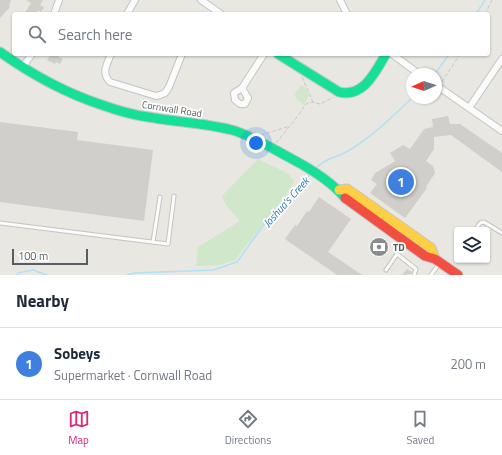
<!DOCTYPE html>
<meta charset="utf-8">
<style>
body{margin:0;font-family:"Titillium Web",sans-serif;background:#f6f6f7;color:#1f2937}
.controls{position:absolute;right:12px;bottom:12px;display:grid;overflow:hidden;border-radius:4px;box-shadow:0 1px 3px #0004}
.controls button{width:36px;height:36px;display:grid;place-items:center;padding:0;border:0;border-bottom:1px solid #e0e1e3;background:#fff;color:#1f2937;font:20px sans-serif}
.compass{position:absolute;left:406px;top:68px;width:36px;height:36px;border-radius:50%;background:#fff;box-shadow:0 1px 3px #0004;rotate:267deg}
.scale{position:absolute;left:12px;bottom:10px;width:76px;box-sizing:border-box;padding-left:4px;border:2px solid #575d61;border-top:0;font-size:11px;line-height:14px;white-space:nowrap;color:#575d61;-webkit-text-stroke:3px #fff;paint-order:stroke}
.you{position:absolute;left:256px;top:143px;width:14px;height:14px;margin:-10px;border:3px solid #fff;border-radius:50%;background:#1a73e8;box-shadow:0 0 0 6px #1a73e833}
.badge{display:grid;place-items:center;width:26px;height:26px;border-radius:50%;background:#db2777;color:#fff;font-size:13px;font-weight:700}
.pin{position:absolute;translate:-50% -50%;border:2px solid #fff;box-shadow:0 1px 4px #0006}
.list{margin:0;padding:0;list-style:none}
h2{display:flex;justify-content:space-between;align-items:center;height:52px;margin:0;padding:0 16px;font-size:17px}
h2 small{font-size:13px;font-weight:400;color:#747a83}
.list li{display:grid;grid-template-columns:26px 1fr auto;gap:12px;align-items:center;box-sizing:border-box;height:72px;padding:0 16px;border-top:1px solid #e0e1e3}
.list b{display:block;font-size:15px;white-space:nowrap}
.list p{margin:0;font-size:13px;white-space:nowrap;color:#747a83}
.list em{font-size:13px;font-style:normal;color:#747a83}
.icon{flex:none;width:22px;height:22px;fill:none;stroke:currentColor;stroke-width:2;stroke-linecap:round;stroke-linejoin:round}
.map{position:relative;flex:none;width:502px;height:275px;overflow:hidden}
.search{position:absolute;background:#fff;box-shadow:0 1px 3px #0004;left:12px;right:12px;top:12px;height:44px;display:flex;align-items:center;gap:10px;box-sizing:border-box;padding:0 14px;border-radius:4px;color:#747a83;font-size:15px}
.sheet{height:124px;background:#fff}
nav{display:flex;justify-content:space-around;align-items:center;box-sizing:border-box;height:56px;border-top:1px solid #e0e1e3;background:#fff;font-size:11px;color:#747a83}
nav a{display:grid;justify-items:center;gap:2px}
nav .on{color:#db2777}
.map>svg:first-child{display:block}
.green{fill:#d0e7ca}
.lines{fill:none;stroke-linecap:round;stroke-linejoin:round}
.stream{stroke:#b2e1f6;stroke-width:1.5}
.building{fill:#d0cfcc}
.lane-casing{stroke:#c4c4c3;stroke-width:5}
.street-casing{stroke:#c4c4c3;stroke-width:8}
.fast-casing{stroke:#c5c6c5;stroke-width:11}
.slow-casing{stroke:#c5c6c5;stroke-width:11}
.jam-casing{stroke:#c5c6c5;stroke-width:11}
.path{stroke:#c3cac6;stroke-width:1;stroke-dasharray:4 2;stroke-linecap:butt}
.lane{stroke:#fcfbfb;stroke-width:3}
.street{stroke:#fcfbfb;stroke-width:6}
.fast{stroke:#16e098;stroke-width:9}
.slow{stroke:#ffcf43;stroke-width:9}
.jam{stroke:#f24e42;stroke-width:9}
.labels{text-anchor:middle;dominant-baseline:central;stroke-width:3.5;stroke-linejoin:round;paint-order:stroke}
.street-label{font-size:10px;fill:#575d61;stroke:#fff}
.poi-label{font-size:10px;font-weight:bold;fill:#575d61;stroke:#fff;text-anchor:start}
.water-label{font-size:11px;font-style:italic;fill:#307baf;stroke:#fff}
</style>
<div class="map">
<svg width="502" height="275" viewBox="0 0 502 275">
<rect width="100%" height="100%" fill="#e8e7e2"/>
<path class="green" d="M300 86H304L309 95 304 105 297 99 295 94Z
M258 159 289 174 294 182 286 195 235 260 219 265 196 266 198 247 240 221 226 205 222 196Z"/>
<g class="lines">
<path class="stream" d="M476 14 485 0
M435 74 449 54
M315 169C325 158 336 158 348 151 372 137 392 117 412 98
M17 275 18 273 33 270 47 275
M127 275 135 273 213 270 237 262 273 212 310 174"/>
</g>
<path class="building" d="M0 0H11L9 6 10 7 0 18Z
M26 0H43L40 5 44 7 41 12 38 10 35 14H24L31 3Z
M51 54H54L63 59 60 64 56 62 55 64 47 60Z
M448 116 450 124H460L502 153V172L451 135 434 137V149L426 161 433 166 435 173 426 187 427 188 405 218 370 193 377 184 371 180 375 173 395 161 390 153 403 145 410 149 424 129 433 127 432 119Z
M0 122 78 132 77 140 153 150 144 221 0 202Z
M319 197 351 219 328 252 362 275H337L285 239 295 225 297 226 307 211 309 212Z
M377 239 388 246 381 256 371 248Z
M407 269 412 272 411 274 402 275Z"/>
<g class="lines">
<defs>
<path id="lane" d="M0 223 168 244 174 196
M475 230 480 223 484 222 502 233
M153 242 160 197
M386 270 397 254 416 269 414 275
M431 275 439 264"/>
<path id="street" d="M201 0 221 14
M340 0 347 14
M54 14 59 0
M127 14 135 0
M111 54C107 64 101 73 110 82L156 96 160 95 165 93 169 87 182 54
M392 54 419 74
M22 68 32 54
M436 85 502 131
M242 88 248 98 245 104H240L235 100 234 93 242 88 264 54
M469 108 502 59"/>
<path id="fast" d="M0 52C31 74 65 93 102 105 116 110 133 115 148 117 176 122 205 123 232 130 253 136 273 149 292 159 311 169 332 182 345 198
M278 54 339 92C364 98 375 72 386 54"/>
<path id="slow" d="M339 190 347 189 431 248 435 259"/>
<path id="jam" d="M345 198 425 256 435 259 458 275"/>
</defs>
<use href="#lane" class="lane-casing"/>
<use href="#street" class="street-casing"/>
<use href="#fast" class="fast-casing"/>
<use href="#slow" class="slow-casing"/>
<use href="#jam" class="jam-casing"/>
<path class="path" d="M485 14 492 0
M302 77 313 102
M442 82 460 54
M261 135 290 126
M276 143 294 121 306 104 311 102 320 104 334 97"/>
<use href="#lane" class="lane"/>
<use href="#street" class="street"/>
<use href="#fast" class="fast"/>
<use href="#slow" class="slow"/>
<use href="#jam" class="jam"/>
</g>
<defs>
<symbol id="bank-disc" viewBox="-11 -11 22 22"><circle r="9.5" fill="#8a8d8e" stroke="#fff"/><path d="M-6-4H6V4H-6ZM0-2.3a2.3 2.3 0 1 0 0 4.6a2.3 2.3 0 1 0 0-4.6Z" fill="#fff"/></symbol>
</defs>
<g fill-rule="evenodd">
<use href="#bank-disc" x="368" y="236" width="22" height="22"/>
</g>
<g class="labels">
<g class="street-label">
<text transform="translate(172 109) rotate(9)">Cornwall Road</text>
</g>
<g class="poi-label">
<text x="393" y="247">TD</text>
</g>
<g class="water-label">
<text transform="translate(286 202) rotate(-48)">Joshua's Creek</text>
</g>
</g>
</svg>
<div class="controls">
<button><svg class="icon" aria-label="layers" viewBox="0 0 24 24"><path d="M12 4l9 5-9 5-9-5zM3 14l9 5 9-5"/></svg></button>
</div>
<svg class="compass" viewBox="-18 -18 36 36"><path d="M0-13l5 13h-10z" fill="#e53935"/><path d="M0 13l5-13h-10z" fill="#747a83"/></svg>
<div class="scale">100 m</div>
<div class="you"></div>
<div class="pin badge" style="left:401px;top:182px;background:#3f7fe0">1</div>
<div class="search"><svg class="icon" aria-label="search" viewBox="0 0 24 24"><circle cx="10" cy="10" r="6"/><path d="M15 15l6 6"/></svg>Search here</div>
</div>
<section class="sheet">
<h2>Nearby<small></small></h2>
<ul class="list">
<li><span class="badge" style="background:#3f7fe0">1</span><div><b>Sobeys</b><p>Supermarket · Cornwall Road</p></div><em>200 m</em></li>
</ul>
</section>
<nav>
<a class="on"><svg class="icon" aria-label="map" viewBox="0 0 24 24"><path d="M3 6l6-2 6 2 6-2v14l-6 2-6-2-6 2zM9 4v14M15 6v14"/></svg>Map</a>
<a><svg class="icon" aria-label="directions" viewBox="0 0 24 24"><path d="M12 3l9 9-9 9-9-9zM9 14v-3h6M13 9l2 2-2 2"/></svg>Directions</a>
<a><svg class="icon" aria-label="saved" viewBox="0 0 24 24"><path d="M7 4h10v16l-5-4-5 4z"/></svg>Saved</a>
</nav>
